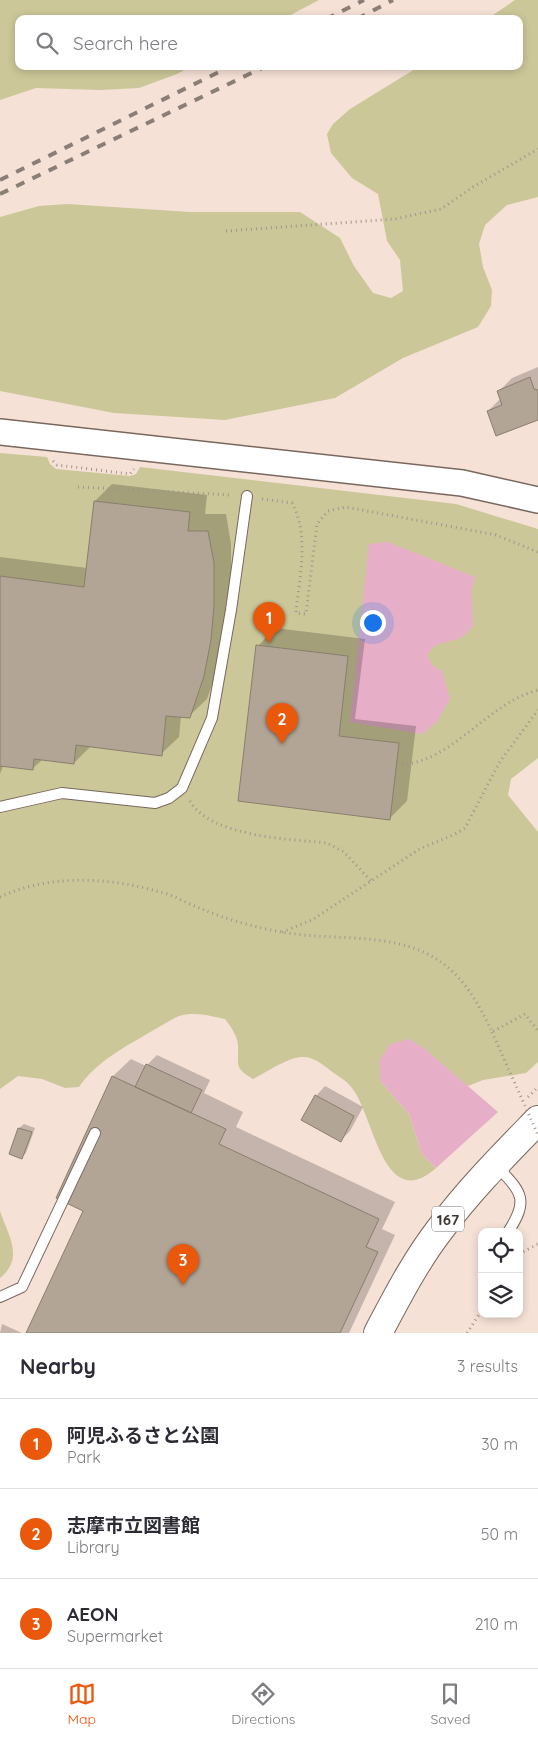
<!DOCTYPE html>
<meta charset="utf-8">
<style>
body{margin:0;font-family:Quicksand,"Noto Sans JP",sans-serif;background:#f2f2f3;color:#2b2b33}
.controls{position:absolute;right:15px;bottom:15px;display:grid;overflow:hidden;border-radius:10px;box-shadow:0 2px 8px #0003}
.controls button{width:45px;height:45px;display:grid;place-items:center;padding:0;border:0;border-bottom:1px solid #e1e1e2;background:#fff;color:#2b2b33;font:25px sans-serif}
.you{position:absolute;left:372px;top:622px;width:18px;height:18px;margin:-12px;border:4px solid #fff;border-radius:50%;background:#1a73e8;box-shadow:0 0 0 8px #1a73e833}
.badge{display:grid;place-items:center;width:32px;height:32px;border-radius:50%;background:#ea580c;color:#fff;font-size:16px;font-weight:700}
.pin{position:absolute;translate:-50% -41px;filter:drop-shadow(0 1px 2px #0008)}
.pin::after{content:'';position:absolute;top:26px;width:18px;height:15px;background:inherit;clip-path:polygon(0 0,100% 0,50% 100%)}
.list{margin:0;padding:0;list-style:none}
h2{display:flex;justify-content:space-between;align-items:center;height:65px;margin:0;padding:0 20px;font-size:21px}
h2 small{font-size:16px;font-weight:400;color:#7c7c81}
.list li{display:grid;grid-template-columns:32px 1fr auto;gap:15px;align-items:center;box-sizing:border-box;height:90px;padding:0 20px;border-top:1px solid #e1e1e2}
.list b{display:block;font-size:19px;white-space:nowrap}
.list p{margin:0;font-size:16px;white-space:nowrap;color:#7c7c81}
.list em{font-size:16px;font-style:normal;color:#7c7c81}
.icon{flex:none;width:28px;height:28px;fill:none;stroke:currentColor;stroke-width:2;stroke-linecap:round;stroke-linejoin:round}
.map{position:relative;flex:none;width:538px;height:1333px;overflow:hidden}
.search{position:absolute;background:#fff;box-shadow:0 2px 8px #0003;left:15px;right:15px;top:15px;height:55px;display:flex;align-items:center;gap:12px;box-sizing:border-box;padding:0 18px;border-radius:10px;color:#7c7c81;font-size:19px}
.sheet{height:335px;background:#fff}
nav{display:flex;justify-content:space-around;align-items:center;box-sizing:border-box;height:70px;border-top:1px solid #e1e1e2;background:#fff;font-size:14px;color:#7c7c81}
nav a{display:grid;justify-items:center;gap:2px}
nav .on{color:#ea580c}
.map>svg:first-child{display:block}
.green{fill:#cbc798}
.water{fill:#e7afc7}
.shadow{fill:#0003}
.building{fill:#b2a595;stroke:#8a7e6e}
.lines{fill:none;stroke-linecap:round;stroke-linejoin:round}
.service-casing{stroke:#79675e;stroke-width:12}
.tertiary-casing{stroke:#79675e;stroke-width:28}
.trunk-casing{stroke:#79675e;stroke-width:30}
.path{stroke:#a3948c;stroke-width:3;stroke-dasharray:1 4;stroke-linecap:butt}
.service{stroke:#fff;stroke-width:10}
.tertiary{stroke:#fff;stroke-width:25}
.trunk{stroke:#fff;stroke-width:28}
.rail{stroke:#8b7e77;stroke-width:4;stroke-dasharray:9 9;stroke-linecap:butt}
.path-bridge{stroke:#a3948c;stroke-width:3;stroke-dasharray:1 4;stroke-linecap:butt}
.labels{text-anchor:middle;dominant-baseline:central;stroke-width:4;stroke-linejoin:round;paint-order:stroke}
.shield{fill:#fff;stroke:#77726f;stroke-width:1}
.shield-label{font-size:15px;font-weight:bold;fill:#3d3531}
</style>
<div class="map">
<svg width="538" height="1333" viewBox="0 0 538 1333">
<rect width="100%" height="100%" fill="#f6e1d6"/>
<path class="green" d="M0 0H319L283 19H19V66H192L177 74 139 88 101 90 36 88 0 100Z
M515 0H538V197L507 205 485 225 479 244 483 267 492 290 491 306 478 327 403 358 335 398 225 420 114 413 0 391V217L39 206 67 204 190 212H300L340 238 354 266 373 293 391 298 403 291 400 260 387 241 378 194 352 178 331 153 327 134 333 124 350 109 420 66H519V19H487Z
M0 453 47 457 50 464 56 469 130 476 136 474 140 467 456 504 538 529V758L511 779 508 795 538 832V1062L526 1073 483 1080 468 1086 447 1070 381 1082 409 1114 422 1154 436 1168C383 1215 374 1115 352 1088 347 1081 338 1076 331 1071 322 1064 313 1056 301 1057 289 1057 265 1073 253 1079 233 1067 239 1065 238 1045 237 1035 231 1027 225 1019 211 1016 194 1011 179 1016 170 1020 161 1026 152 1031 125 1047 97 1061 79 1087L65 1088 42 1079 18 1076 0 1089Z
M0 1211C8 1235 25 1258 0 1278Z"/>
<path class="water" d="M388 542 475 577 471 591 473 626 461 638 436 645 427 655 433 666 442 671 450 699 437 722 422 734 350 722 369 544Z
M409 1039 425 1049 498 1112 436 1168 422 1154 409 1114 381 1082 379 1061 390 1044Z"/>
<path class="shadow" d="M538 367V419L488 411 501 398 498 392 512 378Z
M112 484 207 495 205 514H226L231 544V587L221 658 207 699 189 716H181L179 737 161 754 91 746 74 763 43 759 32 769 3 766 0 774V557L87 568 95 501Z
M275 628 365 639 355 719 416 726 407 801 389 819 258 646Z
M157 1055 210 1080 204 1093 243 1112 236 1127 395 1202 382 1229 395 1235 349 1333H28L85 1210 57 1197 113 1076 131 1059 146 1066Z
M325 1086 363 1107 350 1131 341 1140 316 1096Z
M24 1124 35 1128 26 1153 21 1158 10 1154 19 1128Z
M2 1324 22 1333H0Z"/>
<path class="building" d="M530 377 534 389 538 390V420L496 436 487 411 502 405 497 391Z
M94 501 190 512 188 531H208L214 563V605L211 640 204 676 190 718 166 716 162 756 76 745 74 764 34 759 33 770 0 766V576L84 587Z
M256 645 348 656 339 736 399 743 390 820 238 801Z
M146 1064 202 1090 191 1113 135 1087Z
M112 1076 226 1129 219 1144 379 1219 366 1247 378 1252 340 1333H26L83 1211 56 1198Z
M315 1095 354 1116 341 1142 301 1120Z
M18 1128 32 1132 22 1159 9 1154Z"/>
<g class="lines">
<defs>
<path id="service" d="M0 807 62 793 155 803 169 798 182 788 212 718 231 610 247 496
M496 1165C521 1192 530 1199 508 1232
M0 1297 22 1287 95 1133"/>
<path id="tertiary" d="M0 432 462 483 538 500"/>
<path id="trunk" d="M378 1333C397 1297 416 1260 441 1228 470 1189 505 1154 538 1120"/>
</defs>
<use href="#service" class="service-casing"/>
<use href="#tertiary" class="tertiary-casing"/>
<use href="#trunk" class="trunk-casing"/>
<path class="path" d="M226 231 395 219 441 209 473 187 538 149
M53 461 57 465 130 474 134 469
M78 487 231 495
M262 499 292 503C310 536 299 578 296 613L306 614 317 524 328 511 346 507 496 535 538 552
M402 765C456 759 486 704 538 690
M190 801C210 837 290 839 327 843L344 852 372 882
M0 897C49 874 108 877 160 892 174 895 188 904 202 909 225 919 257 928 282 932 334 942 395 930 441 962 465 979 480 1006 492 1032L525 1014 538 1031
M282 932 312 920 418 850C433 842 451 838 465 828L499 763 538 710
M528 1097 538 1087
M519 1254 538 1244
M467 1333 482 1310"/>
<use href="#service" class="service"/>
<use href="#tertiary" class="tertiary"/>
<use href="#trunk" class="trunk"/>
<path class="rail" d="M326 19 364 0
M357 19 393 0
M0 180 231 66
M0 194 266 66"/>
<path class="path-bridge" d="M492 1032 538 1135"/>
</g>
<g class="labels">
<rect class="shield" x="432" y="1206.5" width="32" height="25" rx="4"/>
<g class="shield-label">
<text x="448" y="1219">167</text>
</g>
</g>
</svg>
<div class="controls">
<button><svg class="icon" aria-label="locate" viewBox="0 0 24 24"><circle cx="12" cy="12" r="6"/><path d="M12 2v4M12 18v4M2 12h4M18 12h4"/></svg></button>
<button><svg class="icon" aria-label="layers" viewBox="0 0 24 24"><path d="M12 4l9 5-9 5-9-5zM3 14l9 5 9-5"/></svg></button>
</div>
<div class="you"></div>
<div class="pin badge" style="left:269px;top:643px">1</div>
<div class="pin badge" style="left:282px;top:744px">2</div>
<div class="pin badge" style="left:183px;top:1285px">3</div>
<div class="search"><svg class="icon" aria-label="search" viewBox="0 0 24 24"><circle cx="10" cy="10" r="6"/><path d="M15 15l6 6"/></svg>Search here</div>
</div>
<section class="sheet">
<h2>Nearby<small>3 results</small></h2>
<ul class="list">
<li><span class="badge">1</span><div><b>阿児ふるさと公園</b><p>Park</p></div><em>30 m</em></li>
<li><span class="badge">2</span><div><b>志摩市立図書館</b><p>Library</p></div><em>50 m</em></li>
<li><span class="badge">3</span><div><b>AEON</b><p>Supermarket</p></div><em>210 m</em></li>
</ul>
</section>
<nav>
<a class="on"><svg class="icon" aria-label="map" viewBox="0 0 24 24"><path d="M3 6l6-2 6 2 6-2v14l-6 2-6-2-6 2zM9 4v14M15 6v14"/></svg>Map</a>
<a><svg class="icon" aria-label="directions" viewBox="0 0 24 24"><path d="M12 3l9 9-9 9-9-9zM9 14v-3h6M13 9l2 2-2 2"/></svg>Directions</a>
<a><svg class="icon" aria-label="saved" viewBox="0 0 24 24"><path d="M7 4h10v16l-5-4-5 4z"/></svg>Saved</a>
</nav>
